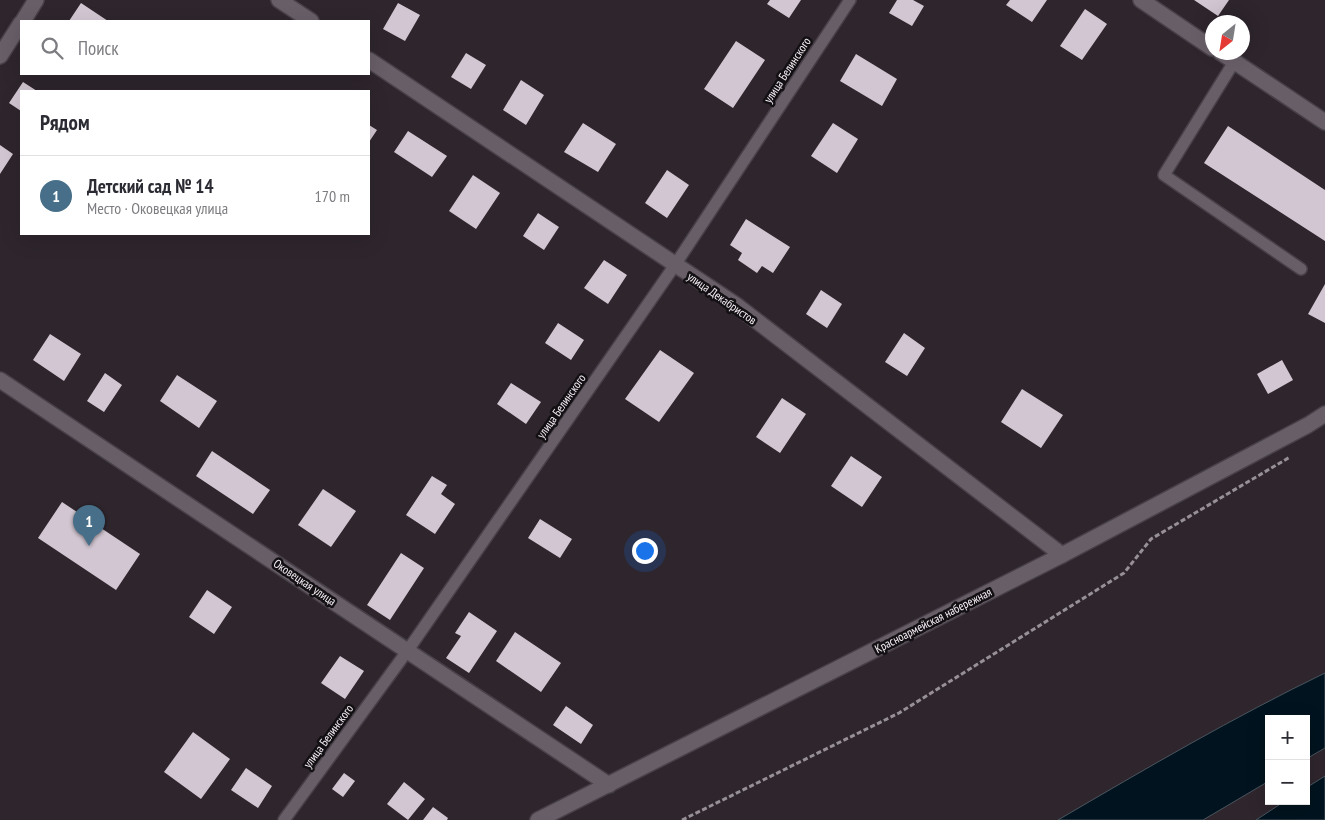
<!DOCTYPE html>
<html lang="ru">
<meta charset="utf-8">
<style>
body{margin:0;font-family:"PT Sans Narrow",sans-serif;background:#f2f2f3;color:#2b2b33}
.controls{position:absolute;right:15px;bottom:15px;display:grid;overflow:hidden;border-radius:0px;box-shadow:0 5px 20px #0002}
.controls button{width:45px;height:45px;display:grid;place-items:center;padding:0;border:0;border-bottom:1px solid #e1e1e2;background:#fff;color:#2b2b33;font:25px sans-serif}
.compass{position:absolute;left:1205px;top:15px;width:45px;height:45px;border-radius:50%;background:#fff;box-shadow:0 5px 20px #0002;rotate:210deg}
.you{position:absolute;left:644px;top:550px;width:18px;height:18px;margin:-12px;border:4px solid #fff;border-radius:50%;background:#1a73e8;box-shadow:0 0 0 8px #1a73e833}
.badge{display:grid;place-items:center;width:32px;height:32px;border-radius:50%;background:#486f89;color:#fff;font-size:16px;font-weight:700}
.pin{position:absolute;translate:-50% -41px;filter:drop-shadow(0 1px 2px #0008)}
.pin::after{content:'';position:absolute;top:26px;width:18px;height:15px;background:inherit;clip-path:polygon(0 0,100% 0,50% 100%)}
.list{margin:0;padding:0;list-style:none}
h2{display:flex;justify-content:space-between;align-items:center;height:65px;margin:0;padding:0 20px;font-size:21px}
h2 small{font-size:16px;font-weight:400;color:#7c7c81}
.list li{display:grid;grid-template-columns:32px 1fr auto;gap:15px;align-items:center;box-sizing:border-box;height:80px;padding:0 20px;border-top:1px solid #e1e1e2}
.list b{display:block;font-size:19px;white-space:nowrap}
.list p{margin:0;font-size:16px;white-space:nowrap;color:#7c7c81}
.list em{font-size:16px;font-style:normal;color:#7c7c81}
.icon{flex:none;width:28px;height:28px;fill:none;stroke:currentColor;stroke-width:2;stroke-linecap:round;stroke-linejoin:round}
.map{position:relative;flex:none;width:1325px;height:820px;overflow:hidden}
.search{position:absolute;background:#fff;box-shadow:0 5px 20px #0002;left:20px;top:20px;width:350px;height:55px;display:flex;align-items:center;gap:12px;box-sizing:border-box;padding:0 18px;border-radius:0px;color:#7c7c81;font-size:19px}
.panel{position:absolute;background:#fff;box-shadow:0 5px 20px #0002;left:20px;top:90px;width:350px;height:145px;border-radius:0px}
.map>svg:first-child{display:block}
.water{fill:#00131e;stroke:#4a565f}
.building{fill:#d1c6d1}
.lines{fill:none;stroke-linecap:round;stroke-linejoin:round}
.service-casing{stroke:#484048;stroke-width:14}
.minor-casing{stroke:#484048;stroke-width:18}
.tertiary-casing{stroke:#484048;stroke-width:18}
.secondary-casing{stroke:#484048;stroke-width:18}
.path{stroke:#979097;stroke-width:3;stroke-dasharray:5 2.5;stroke-linecap:butt}
.service{stroke:#685e68;stroke-width:11}
.minor{stroke:#685e68;stroke-width:15}
.tertiary{stroke:#685e68;stroke-width:15}
.secondary{stroke:#685e68;stroke-width:15}
.labels{text-anchor:middle;dominant-baseline:central;stroke-width:5;stroke-linejoin:round;paint-order:stroke}
.street-label{font-size:12px;fill:#f7f1f7;stroke:#131013}
</style>
<div class="map">
<svg width="1325" height="820" viewBox="0 0 1325 820">
<rect width="100%" height="100%" fill="#2e252d"/>
<path class="water" d="M1325 673V748L1306 759V719H1269V781L1203 820H1058C1145 769 1234 717 1325 673Z
M1325 776V820H1256L1285 801H1306V788Z"/>
<path class="building" d="M770 0H801L789 18 767 4Z
M897 0H913L924 6 912 26 889 13Z
M1010 0H1047L1032 22 1006 5Z
M1194 0H1229L1218 16Z
M81 3 108 21H69Z
M398 3 420 15 405 41 383 29Z
M1085 9 1107 24 1082 60 1060 46Z
M736 41 765 60 733 108 704 89Z
M466 53 486 65 471 89 451 77Z
M856 54 897 79 882 106 840 81Z
M521 80 544 95 526 125 503 110Z
M23 82 37 91H21V111L9 103Z
M583 123 616 144 598 172 564 152Z
M833 123 858 139 837 173 811 156Z
M369 125 377 130 369 142Z
M1228 126 1325 190V241L1204 163Z
M408 131 447 156 432 177 394 152Z
M0 145 13 154 0 174Z
M667 170 689 185 667 218 645 203Z
M473 175 500 193 476 229 449 211Z
M538 213 559 227 544 250 523 236Z
M746 219 790 247 773 273 762 266 757 273 738 260 742 253 730 245Z
M604 260 627 275 608 304 584 288Z
M1325 284V323L1308 314Z
M821 290 842 304 827 328 806 314Z
M558 323 584 340 571 360 545 343Z
M904 333 925 348 907 376 885 362Z
M50 334 81 354 64 381 33 360Z
M660 350 694 373 659 422 625 399Z
M1282 360 1293 380 1268 394 1257 374Z
M105 373 122 385 104 412 87 401Z
M177 375 217 401 199 428 160 401Z
M511 383 541 402 526 424 497 404Z
M1022 389 1063 415 1041 448 1001 422Z
M782 398 806 414 780 453 756 437Z
M212 451 270 490 253 514 196 476Z
M851 456 882 477 862 507 831 486Z
M432 476 447 485 441 494 455 504 435 534 406 515Z
M323 489 356 511 331 547 298 525Z
M62 502 140 554 116 590 38 538Z
M540 519 572 539 560 558 528 538Z
M401 553 424 568 390 620 367 605Z
M207 590 232 607 214 634 189 617Z
M469 612 497 631 469 673 446 658 461 636 455 633Z
M515 632 561 663 541 692 496 661Z
M340 656 364 671 345 699 321 683Z
M566 706 593 725 581 744 553 725Z
M193 732 230 759 201 799 164 772Z
M246 768 272 786 258 808 231 790Z
M344 773 355 781 343 797 332 789Z
M404 782 425 799 408 820 387 804Z
M433 807 448 818 447 820H423Z"/>
<g class="lines">
<defs>
<path id="service" d="M1234 62 1164 175 1301 269
M284 820 408 650 675 265 850 0"/>
<path id="minor" d="M279 0 311 21
M23 21 36 0
M0 56 21 23
M369 60 736 305 1062 555
M0 380 609 785"/>
<path id="tertiary" d="M538 820 1062 555 1308 425 1325 414"/>
<path id="secondary" d="M1141 0 1212 48
M1220 52 1325 122"/>
</defs>
<use href="#service" class="service-casing"/>
<use href="#minor" class="minor-casing"/>
<use href="#tertiary" class="tertiary-casing"/>
<use href="#secondary" class="secondary-casing"/>
<path class="path" d="M682 820 899 713 1124 573 1151 539 1290 457"/>
<use href="#service" class="service"/>
<use href="#minor" class="minor"/>
<use href="#tertiary" class="tertiary"/>
<use href="#secondary" class="secondary"/>
</g>
<g class="labels">
<g class="street-label">
<text transform="translate(787 70) rotate(-57)">улица Белинского</text>
<text transform="translate(722 298) rotate(35)">улица Декабристов</text>
<text transform="translate(561 406) rotate(-55)">улица Белинского</text>
<text transform="translate(305 582) rotate(34)">Оковецкая улица</text>
<text transform="translate(933 620) rotate(-27)">Красноармейская набережная</text>
<text transform="translate(328 736) rotate(-54)">улица Белинского</text>
</g>
</g>
</svg>
<div class="controls">
<button>+</button>
<button>−</button>
</div>
<svg class="compass" viewBox="-18 -18 36 36"><path d="M0-13l5 13h-10z" fill="#e53935"/><path d="M0 13l5-13h-10z" fill="#7c7c81"/></svg>
<div class="you"></div>
<div class="pin badge" style="left:89px;top:546px">1</div>
<div class="search"><svg class="icon" aria-label="search" viewBox="0 0 24 24"><circle cx="10" cy="10" r="6"/><path d="M15 15l6 6"/></svg>Поиск</div>
<section class="panel">
<h2>Рядом<small></small></h2>
<ul class="list">
<li><span class="badge">1</span><div><b>Детский сад № 14</b><p>Место · Оковецкая улица</p></div><em>170 m</em></li>
</ul>
</section>
</div>
